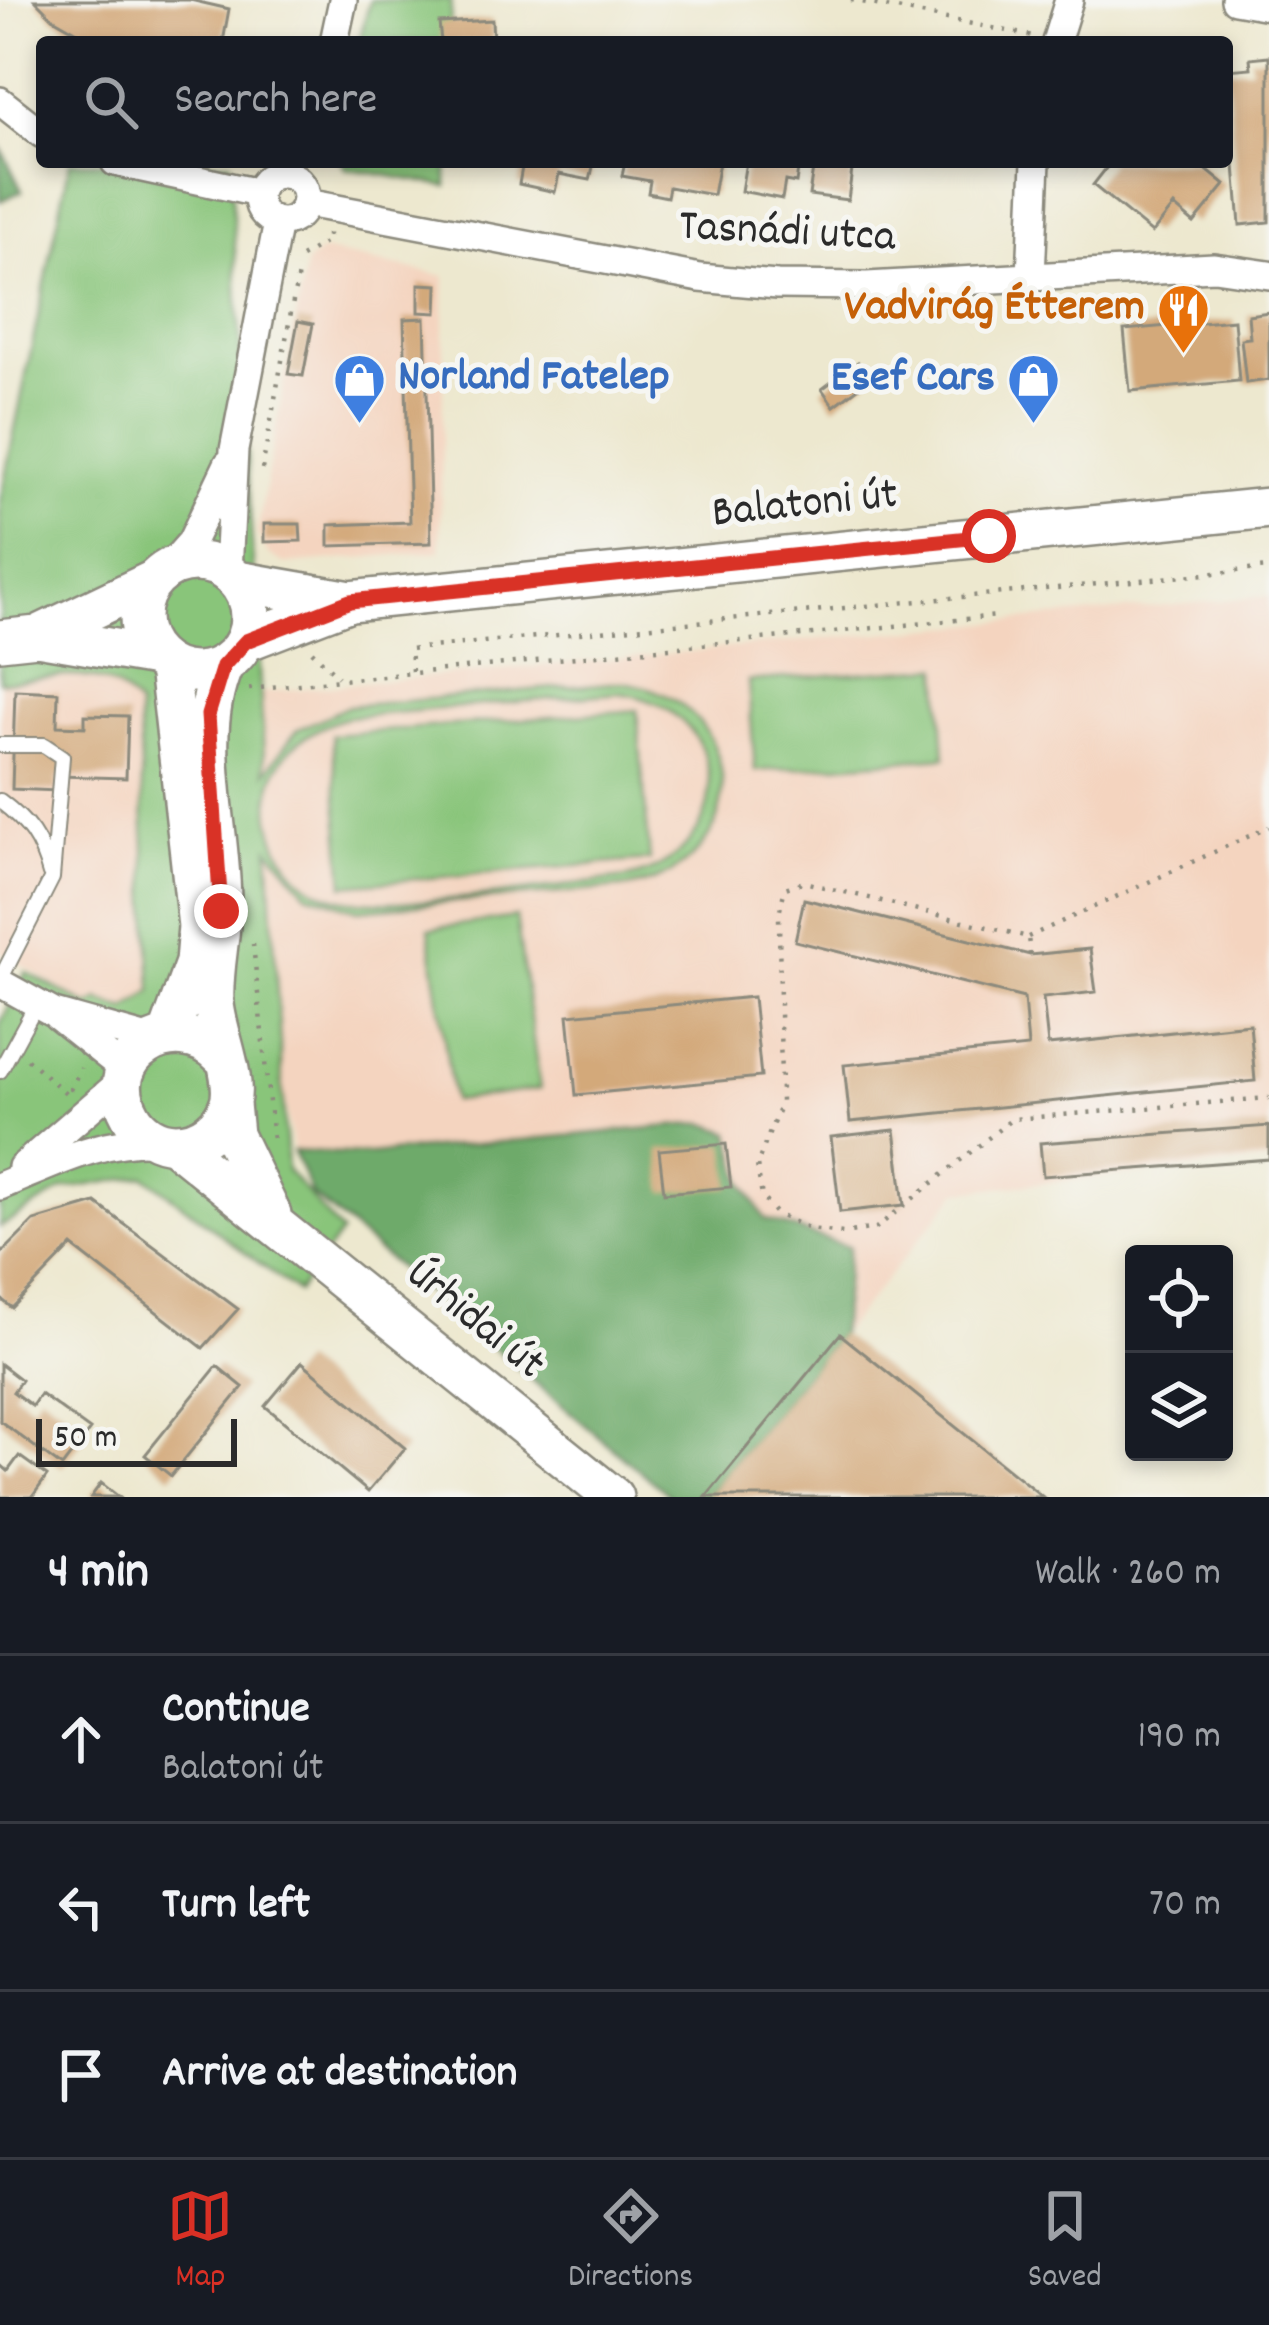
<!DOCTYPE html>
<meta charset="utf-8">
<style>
body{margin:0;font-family:Dekko,sans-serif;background:#20242c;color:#f1f3f6}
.controls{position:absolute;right:36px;bottom:36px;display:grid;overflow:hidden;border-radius:12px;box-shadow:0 6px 18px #0003}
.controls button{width:108px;height:108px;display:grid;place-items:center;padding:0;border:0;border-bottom:3px solid #363941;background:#171b24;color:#f1f3f6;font:60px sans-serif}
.scale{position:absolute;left:36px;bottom:30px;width:201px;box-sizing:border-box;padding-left:12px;border:6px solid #2b2b2b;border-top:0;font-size:33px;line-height:42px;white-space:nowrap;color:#2b2b2b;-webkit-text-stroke:9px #f6f6f2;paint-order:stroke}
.stop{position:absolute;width:36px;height:36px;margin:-27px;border:9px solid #d93025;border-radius:50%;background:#fff}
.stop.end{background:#d93025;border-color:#fff;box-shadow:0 3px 12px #0008}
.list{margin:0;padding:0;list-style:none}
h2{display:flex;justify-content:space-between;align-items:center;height:156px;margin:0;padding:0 48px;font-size:51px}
h2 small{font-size:39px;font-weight:400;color:#9ea1a6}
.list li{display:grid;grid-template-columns:78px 1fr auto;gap:36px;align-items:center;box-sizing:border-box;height:168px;padding:0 48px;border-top:3px solid #363941}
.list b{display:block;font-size:45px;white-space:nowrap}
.list p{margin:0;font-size:39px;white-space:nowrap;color:#9ea1a6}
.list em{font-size:39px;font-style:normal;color:#9ea1a6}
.icon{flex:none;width:66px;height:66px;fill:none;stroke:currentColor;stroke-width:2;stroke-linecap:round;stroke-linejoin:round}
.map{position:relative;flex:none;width:1269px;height:1497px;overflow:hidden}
.search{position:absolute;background:#171b24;box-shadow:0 6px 18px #0003;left:36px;right:36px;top:36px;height:132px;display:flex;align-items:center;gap:30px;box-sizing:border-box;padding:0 42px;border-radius:12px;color:#9ea1a6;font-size:45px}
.sheet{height:660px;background:#171b24}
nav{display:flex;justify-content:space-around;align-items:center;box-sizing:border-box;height:168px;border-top:3px solid #363941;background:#171b24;font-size:33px;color:#9ea1a6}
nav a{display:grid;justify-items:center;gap:6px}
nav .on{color:#d93025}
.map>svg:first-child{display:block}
.built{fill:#f4d4bf}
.green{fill:#89c57a;stroke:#5a7852;stroke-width:3;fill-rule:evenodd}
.forest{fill:#6eaa6a;stroke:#4c6a4a;stroke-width:3}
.building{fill:#d3a97a}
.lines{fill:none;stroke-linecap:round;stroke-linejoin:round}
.lane-casing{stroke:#8c8a7d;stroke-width:18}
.street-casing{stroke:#8c8a7d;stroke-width:32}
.secondary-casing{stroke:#8c8a7d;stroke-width:44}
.path{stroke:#8c8a7d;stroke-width:4.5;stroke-dasharray:3 9;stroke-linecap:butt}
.lane{stroke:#fff;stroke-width:14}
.street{stroke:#fff;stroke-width:27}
.secondary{stroke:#fff;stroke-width:39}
.route{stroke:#d93025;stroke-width:15}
.labels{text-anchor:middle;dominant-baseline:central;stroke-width:10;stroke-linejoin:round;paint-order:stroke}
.street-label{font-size:45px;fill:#2b2b2b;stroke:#f6f6f2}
.food-label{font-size:45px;font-weight:bold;fill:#c56008;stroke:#f6f6f2;text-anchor:end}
.shop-label{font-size:45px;font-weight:bold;fill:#366cbe;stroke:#f6f6f2;text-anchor:start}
</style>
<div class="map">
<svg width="1269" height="1497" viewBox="0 0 1269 1497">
<rect width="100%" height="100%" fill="#f6f6f2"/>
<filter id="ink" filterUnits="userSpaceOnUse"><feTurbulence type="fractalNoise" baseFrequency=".00833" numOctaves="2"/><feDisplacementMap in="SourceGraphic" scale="24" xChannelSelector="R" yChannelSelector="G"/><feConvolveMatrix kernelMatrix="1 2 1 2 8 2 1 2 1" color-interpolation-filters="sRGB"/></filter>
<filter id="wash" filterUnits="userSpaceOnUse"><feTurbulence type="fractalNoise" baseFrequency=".004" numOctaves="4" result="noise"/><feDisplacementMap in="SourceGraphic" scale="48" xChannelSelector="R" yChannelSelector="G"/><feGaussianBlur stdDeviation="2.7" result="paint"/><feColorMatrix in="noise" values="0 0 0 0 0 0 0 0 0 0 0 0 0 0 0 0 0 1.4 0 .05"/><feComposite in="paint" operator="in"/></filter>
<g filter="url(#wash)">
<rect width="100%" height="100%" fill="#ede8cf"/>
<path class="built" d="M322 251 445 276 440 551 286 564 268 554 257 533 306 263Z
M1269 596V1161L959 1191 706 1497H671L312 1195 293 1151 281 1077 258 693Z
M89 676 120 685 138 707 152 992 126 1010 99 1000 90 1006 0 952V682Z"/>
<path class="green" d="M370 0H451L450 42H359Z
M70 162H230L265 773 297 730 349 706 622 682C749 699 759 860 632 887L358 910 307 893 269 848 287 1170 341 1233 297 1292 145 1176 64 1189 0 1227V1024L26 972 89 1006 99 1000 126 1010 152 991 138 707C102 662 53 678 0 682V501ZM619 693C735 708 741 852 628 878 561 885 391 914 334 897 289 884 262 833 271 788 278 748 313 728 348 717Z
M342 162H447V186L345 168Z
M939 667 945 757 755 771 748 681Z
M637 710 650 860 344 885 332 735Z
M516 917 540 1089 453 1101 429 929Z"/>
<path class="forest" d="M0 146 22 191 0 201Z
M704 1123 731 1133 743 1182 765 1219 849 1247 840 1334 706 1497H671L312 1195 293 1151 369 1154Z"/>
<g id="blocks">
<path class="building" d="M35 0H190L229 9 223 42H95L53 18Z
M492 20 493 42H441L439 23Z
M1269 56V222L1240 225 1227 70 1251 68 1250 58Z
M523 162H594L590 180 559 174 555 192 519 184Z
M625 162H719L713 195 669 187 667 197 648 193 650 181 622 176Z
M746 162H799L796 183 785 181 782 199 741 191Z
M814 162H853L848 200 809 195Z
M1111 162H1197L1225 185 1194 223 1174 206 1152 233 1093 185Z
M419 284 438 285 437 313 419 312Z
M1269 312V380L1246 383 1241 339 1250 338 1248 315Z
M425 318 431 543 329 546V525L410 522 404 319Z
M1234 320 1239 381 1130 391 1124 330Z
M298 321 313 324 303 376 288 374Z
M858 362 870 379 834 406 822 389Z
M264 524H300L301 541 264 542Z
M15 690 58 692 57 726 85 727V715L128 716 126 778 58 776 57 791 12 789Z
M804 899 1030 955 1090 949 1096 992 1043 998 1048 1045 1250 1024 1255 1081 850 1122 844 1065 1028 1047 1024 998 795 941Z
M753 997 761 1077 576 1095 568 1015Z
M1269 1126V1159L1043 1176 1040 1143Z
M895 1130 904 1205 840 1212 831 1137Z
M726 1144 731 1187 664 1193 659 1150Z
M96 1203 238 1309 203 1348 72 1246 12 1308 0 1298V1255L34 1221Z
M840 1334 1043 1497H706Z
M302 1362 405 1448 368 1492 265 1406Z
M0 1364 21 1380 13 1392 32 1406 40 1394 90 1430 62 1467 0 1421Z
M217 1366 243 1387 171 1476 145 1455Z
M19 1456 47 1476 32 1497H0V1464L8 1471Z
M101 1483 119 1497H91Z"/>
</g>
</g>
<g filter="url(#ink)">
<use href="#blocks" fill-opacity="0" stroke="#8c8a7d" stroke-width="3"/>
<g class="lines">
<defs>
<path id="lane" d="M0 745H44L62 757 52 878 0 980
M0 801C28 822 41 840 50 874
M0 1071 36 1005"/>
<path id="street" d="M1235 0 1269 6
M334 42 343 0
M1056 42 1069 0
M0 101 42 134
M115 162 258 193
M258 198a24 24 0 1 1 48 0a24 24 0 1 1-48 0Z
M306 203 700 278 777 285 867 286 1214 267 1269 275
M1031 276 1036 162
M167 569 191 542 228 464
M228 572 234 450 278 222
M0 983 54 1013 151 1040
M57 1016 125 1070
M22 1167 123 1080
M0 1186C54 1164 101 1138 161 1141"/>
<path id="secondary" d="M140 617a55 55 0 1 1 110 0a55 55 0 1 1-110 0Z
M237 581 345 600
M37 636 154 580
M0 640 37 636 156 656
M246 641 350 601 1269 508
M169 667 198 926 195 963 169 1034
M221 1055C176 1009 96 1055 131 1116 140 1132 157 1143 176 1143 201 1143 223 1126 230 1102 237 1078 216 1031 214 1003 212 973 220 942 221 911 223 832 191 740 223 666
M230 1104 233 1135 271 1214
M173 1143 613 1497"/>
</defs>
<use href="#lane" class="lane-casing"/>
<use href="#street" class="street-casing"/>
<use href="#secondary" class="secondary-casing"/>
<path class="path" d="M851 0 1033 36
M301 257 328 241V231
M262 469 298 274
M312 651 338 677
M412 671 410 649 1269 568
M249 689 997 616
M1028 937 1269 827
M253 944 273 1141
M1030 955 1028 937 804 882 785 888 779 914 781 1103 757 1165 762 1197 776 1214 810 1229 843 1233 876 1228 1012 1119 1269 1098
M27 1059 68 1095
M70 1090 81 1068"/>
<use href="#lane" class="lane"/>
<use href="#street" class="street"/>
<use href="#secondary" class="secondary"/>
</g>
</g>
<g class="lines" filter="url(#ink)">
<path class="route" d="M221 911 208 715 223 666 246 641 350 601 989 536"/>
</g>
<defs>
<symbol id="restaurant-pin" viewBox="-11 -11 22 30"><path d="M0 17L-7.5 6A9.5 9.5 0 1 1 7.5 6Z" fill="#e8710a" stroke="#f6f6f2"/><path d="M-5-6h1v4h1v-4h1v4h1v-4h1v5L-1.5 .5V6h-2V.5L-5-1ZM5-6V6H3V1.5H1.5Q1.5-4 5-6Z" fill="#fff"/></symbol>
<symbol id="shop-pin" viewBox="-11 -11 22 30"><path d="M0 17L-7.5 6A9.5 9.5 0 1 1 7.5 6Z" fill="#3f7fe0" stroke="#f6f6f2"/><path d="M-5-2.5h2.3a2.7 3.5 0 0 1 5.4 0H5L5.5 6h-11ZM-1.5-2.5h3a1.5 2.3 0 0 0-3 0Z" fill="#fff"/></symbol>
</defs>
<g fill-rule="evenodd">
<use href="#restaurant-pin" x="1154" y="280" width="59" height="81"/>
<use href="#shop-pin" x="330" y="350" width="59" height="81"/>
<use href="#shop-pin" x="1004" y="350" width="59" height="81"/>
</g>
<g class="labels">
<g class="street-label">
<text transform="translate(787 234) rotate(3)">Tasnádi utca</text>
<text transform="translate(805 506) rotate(-6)">Balatoni út</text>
<text transform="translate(474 1321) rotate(39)">Úrhidai út</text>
</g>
<g class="food-label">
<text x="1145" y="309">Vadvirág Étterem</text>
</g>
<g class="shop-label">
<text x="398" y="379">Norland Fatelep</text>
<text x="995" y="380" text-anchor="end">Esef Cars</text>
</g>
</g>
</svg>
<div class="controls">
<button><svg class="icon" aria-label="locate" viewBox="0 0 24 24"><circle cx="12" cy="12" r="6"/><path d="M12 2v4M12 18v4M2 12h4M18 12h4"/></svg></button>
<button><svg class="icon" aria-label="layers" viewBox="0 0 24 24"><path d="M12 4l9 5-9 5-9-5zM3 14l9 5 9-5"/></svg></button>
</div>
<div class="scale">50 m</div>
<div class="stop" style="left:989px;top:536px"></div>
<div class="stop end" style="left:221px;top:911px"></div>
<div class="search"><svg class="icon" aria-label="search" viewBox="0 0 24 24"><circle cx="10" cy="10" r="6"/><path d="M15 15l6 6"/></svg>Search here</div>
</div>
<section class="sheet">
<h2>4 min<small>Walk · 260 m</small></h2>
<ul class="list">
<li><svg class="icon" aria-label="ahead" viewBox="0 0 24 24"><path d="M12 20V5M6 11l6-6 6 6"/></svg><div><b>Continue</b><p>Balatoni út</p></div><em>190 m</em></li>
<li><svg class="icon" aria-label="left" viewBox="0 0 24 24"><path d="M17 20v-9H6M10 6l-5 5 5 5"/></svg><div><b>Turn left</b></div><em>70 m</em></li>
<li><svg class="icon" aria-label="arrive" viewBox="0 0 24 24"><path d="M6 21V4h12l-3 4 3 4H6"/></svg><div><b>Arrive at destination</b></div></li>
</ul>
</section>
<nav>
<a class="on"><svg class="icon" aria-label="map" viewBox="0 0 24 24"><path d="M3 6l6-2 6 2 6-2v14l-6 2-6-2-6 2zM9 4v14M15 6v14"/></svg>Map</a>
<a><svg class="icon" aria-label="directions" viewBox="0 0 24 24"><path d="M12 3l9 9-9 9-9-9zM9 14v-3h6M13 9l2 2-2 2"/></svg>Directions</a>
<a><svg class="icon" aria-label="saved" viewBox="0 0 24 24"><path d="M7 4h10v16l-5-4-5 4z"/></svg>Saved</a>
</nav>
